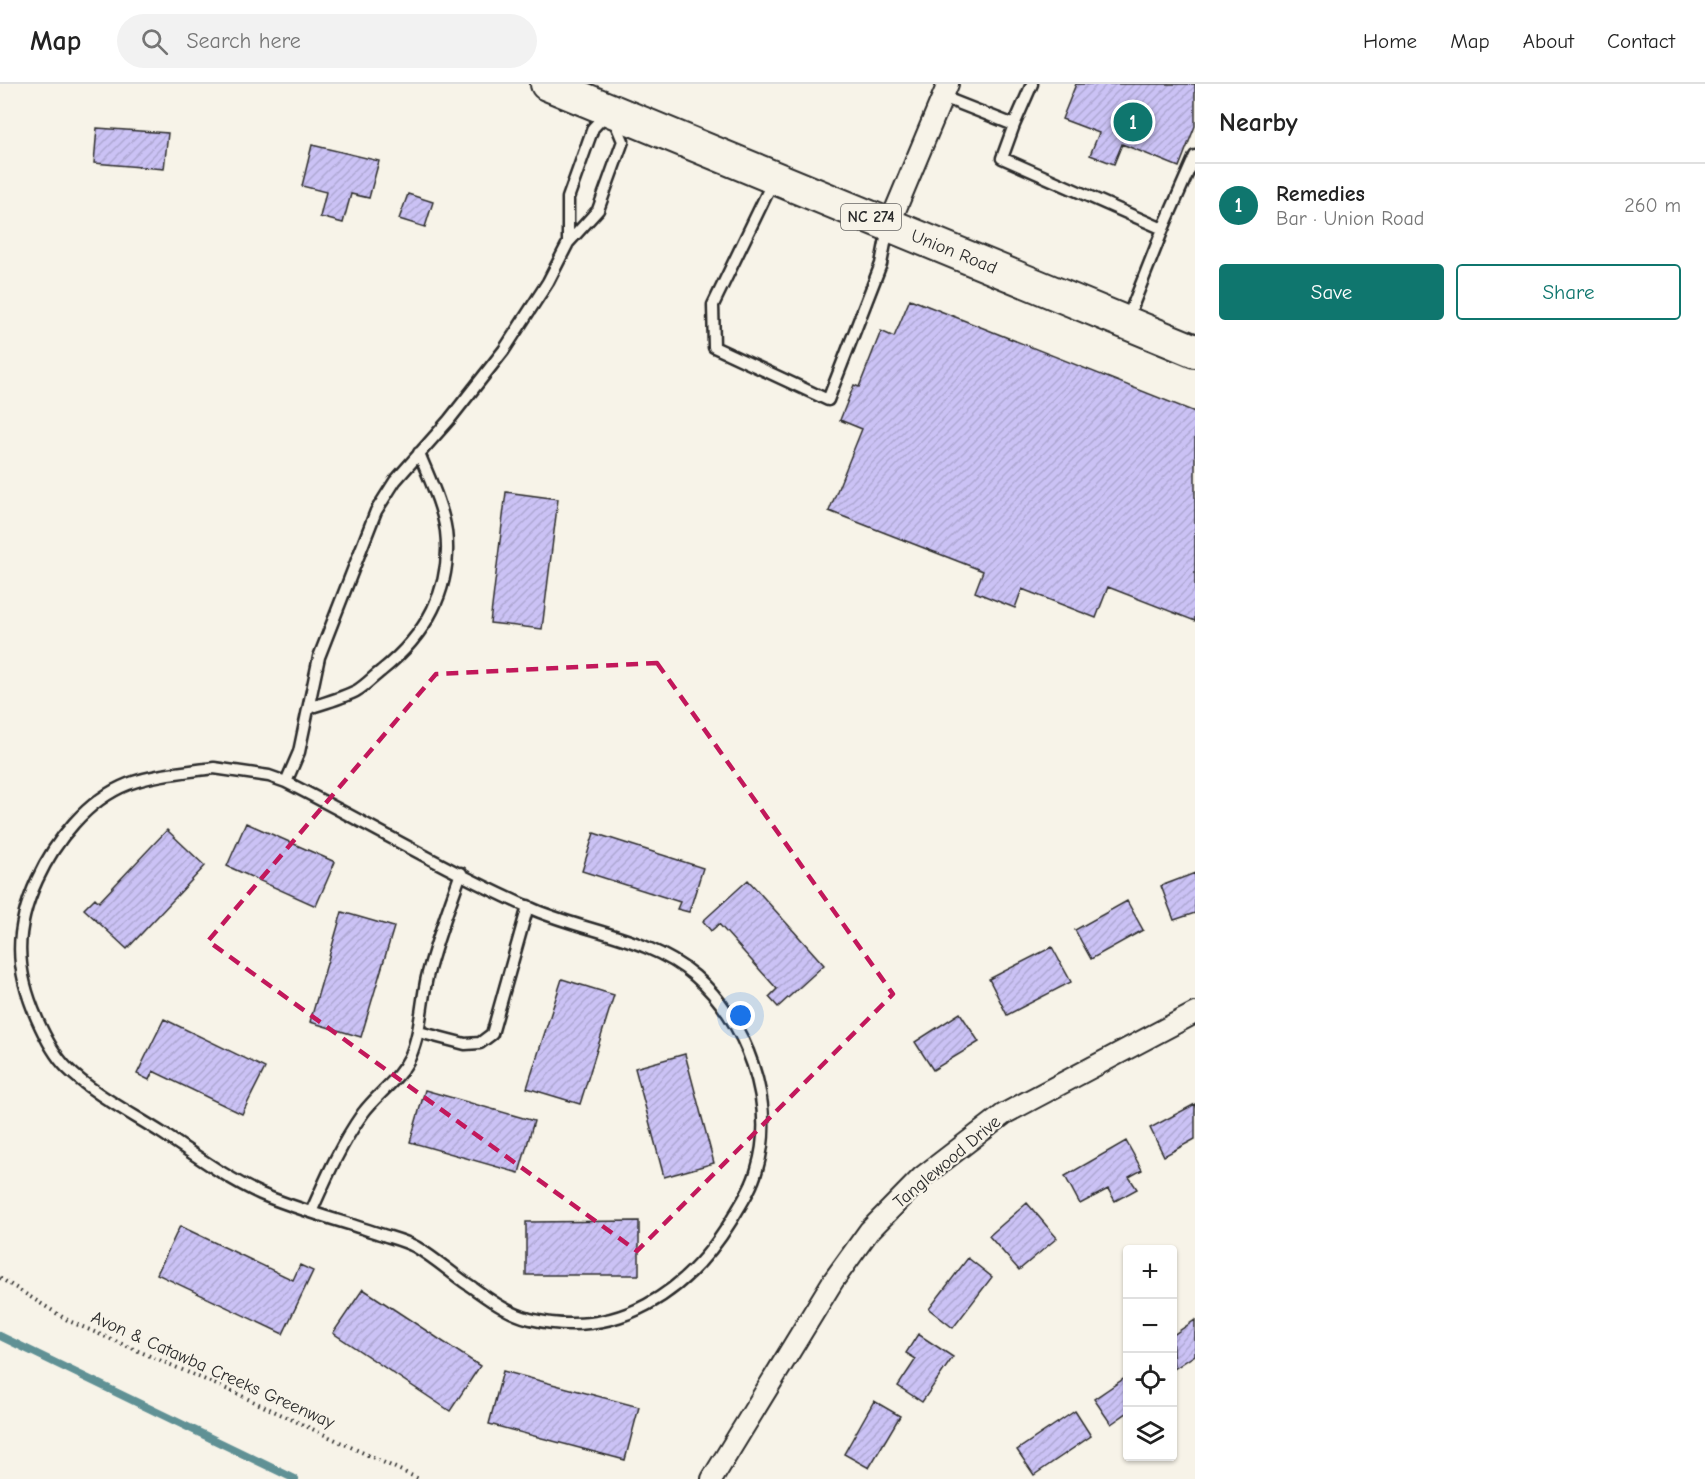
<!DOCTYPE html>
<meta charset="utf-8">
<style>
body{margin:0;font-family:"Comic Neue",sans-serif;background:#f2f2f2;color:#222}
.controls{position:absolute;right:18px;bottom:18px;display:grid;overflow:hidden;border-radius:6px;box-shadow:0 2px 4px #0004}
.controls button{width:54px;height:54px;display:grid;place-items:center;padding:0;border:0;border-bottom:2px solid #e0e0e0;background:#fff;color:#222;font:30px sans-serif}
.you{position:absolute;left:741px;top:932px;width:21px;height:21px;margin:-15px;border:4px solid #fff;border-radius:50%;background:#1a73e8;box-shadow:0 0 0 9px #1a73e833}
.badge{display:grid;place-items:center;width:39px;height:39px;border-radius:50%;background:#0f766e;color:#fff;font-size:20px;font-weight:700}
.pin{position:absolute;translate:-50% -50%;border:3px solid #fff;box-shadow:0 2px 6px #0006}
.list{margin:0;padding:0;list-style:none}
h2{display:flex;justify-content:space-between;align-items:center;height:78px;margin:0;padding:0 24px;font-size:26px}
h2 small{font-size:20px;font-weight:400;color:#767676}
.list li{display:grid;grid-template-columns:39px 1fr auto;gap:18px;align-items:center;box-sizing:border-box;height:84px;padding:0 24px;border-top:2px solid #e0e0e0}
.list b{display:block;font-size:22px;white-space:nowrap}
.list p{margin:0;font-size:20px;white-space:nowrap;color:#767676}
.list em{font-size:20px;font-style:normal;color:#767676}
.actions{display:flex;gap:12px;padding:18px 24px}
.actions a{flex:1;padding:14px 0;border:2px solid #0f766e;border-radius:6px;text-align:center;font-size:21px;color:#0f766e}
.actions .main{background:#0f766e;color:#fff}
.icon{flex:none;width:33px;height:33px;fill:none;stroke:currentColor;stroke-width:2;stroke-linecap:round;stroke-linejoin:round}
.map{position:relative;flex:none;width:1195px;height:1395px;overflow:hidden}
header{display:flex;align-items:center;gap:36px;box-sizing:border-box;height:84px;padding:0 30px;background:#fff;border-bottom:2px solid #e0e0e0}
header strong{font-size:28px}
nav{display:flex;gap:33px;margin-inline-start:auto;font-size:21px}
.search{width:420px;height:54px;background:#f2f2f2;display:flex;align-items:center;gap:15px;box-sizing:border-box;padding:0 21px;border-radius:33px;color:#767676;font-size:22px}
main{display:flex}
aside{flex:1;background:#fff}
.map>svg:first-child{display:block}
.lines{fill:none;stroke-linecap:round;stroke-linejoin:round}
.stream{stroke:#609195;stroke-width:8}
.building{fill:url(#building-hatch);stroke:#2b2b2b;stroke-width:1.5}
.lane-casing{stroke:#2b2b2b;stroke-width:15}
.street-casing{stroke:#2b2b2b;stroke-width:24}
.primary-casing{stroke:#2b2b2b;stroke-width:36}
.path{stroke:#2b2b2b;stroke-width:4;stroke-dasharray:1.5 4.5;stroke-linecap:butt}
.lane{stroke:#f7f3e8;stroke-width:10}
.street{stroke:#f7f3e8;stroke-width:20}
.primary{stroke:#f7f3e8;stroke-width:32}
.marked{fill:none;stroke:#c2185b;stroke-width:4.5;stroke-dasharray:12 8;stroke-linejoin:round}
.labels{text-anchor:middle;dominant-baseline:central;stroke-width:4.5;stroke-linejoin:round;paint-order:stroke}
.shield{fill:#f7f3e8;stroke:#686764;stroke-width:1.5}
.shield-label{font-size:16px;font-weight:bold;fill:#2b2b2b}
.street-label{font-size:18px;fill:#2b2b2b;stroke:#f7f3e8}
</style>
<header>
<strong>Map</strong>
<div class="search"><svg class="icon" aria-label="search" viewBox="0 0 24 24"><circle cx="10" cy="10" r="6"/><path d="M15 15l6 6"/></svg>Search here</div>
<nav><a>Home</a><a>Map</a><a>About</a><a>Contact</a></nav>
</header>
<main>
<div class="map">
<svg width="1195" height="1395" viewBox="0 0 1195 1395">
<defs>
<pattern id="building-hatch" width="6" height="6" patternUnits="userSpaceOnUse" patternTransform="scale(1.5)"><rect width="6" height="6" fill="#cbc2f5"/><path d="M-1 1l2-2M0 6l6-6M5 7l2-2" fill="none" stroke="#aea7d2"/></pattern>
</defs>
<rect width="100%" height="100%" fill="#f7f3e8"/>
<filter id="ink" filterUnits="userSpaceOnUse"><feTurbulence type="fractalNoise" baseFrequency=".0167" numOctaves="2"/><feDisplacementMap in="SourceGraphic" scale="12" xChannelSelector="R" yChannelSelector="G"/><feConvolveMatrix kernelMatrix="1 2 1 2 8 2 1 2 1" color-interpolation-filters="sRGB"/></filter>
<g filter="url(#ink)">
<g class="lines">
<path class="stream" d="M0 1252 295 1395"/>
</g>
<path class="building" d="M1076 0H1195V42L1179 83 1122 60 1114 80 1090 71 1099 49 1062 35Z
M97 44 168 49 164 85 94 79Z
M312 61 379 77 369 114 351 110 343 139 320 133 326 108 302 102Z
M408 110 433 118 425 143 399 135Z
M910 215 1195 328V537L1108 503 1096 534 1022 505 1015 524 975 508 983 487 829 427 862 345 840 336 854 301 859 303 881 247 894 253Z
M506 408 558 415 542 545 490 539Z
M246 739 335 778 316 822 227 782Z
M167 746 205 782 127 865 84 825 95 814 99 818Z
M594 749 703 784 689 828 677 825 680 818 582 787Z
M1195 789V829L1174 836 1161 802Z
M748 796 824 881 778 923 769 913 777 905 719 840 711 847 703 837Z
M1127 817 1143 846 1091 875 1075 846Z
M342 828 394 843 361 953 310 938Z
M1052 863 1071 898 1007 931 989 895Z
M562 895 614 911 580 1020 527 1004Z
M960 929 979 958 933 986 915 958Z
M164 935 265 984 242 1030 153 987 149 996 137 990Z
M685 970 714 1079 664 1093 635 984Z
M425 1006 534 1037 519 1089 410 1058Z
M1195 1020V1055L1164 1072 1150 1044Z
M1126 1057 1142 1086 1129 1093 1137 1105 1115 1117 1108 1105 1080 1120 1065 1092Z
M1027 1119 1057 1154 1019 1186 989 1152Z
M639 1137V1191H526V1138Z
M180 1142 293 1196 300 1181 313 1187 283 1250 157 1190Z
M968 1174 992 1193 953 1244 929 1225Z
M363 1205 480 1282 450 1327 333 1249Z
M1195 1236V1271L1174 1285 1172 1252Z
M918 1250 953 1273 922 1318 898 1302 916 1275 906 1269Z
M503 1287 639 1323 625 1376 489 1340Z
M1128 1292V1328L1111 1340 1094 1315Z
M874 1317 900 1332 869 1384 844 1370Z
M1075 1327 1091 1352 1034 1391 1017 1366Z"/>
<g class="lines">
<defs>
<path id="lane" d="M943 13 1014 41 1002 74 1163 145 1127 236
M1014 41 1032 0
M774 95 713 221 714 263 828 316 881 180 888 144
M1163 145 1195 72
M309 624C324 619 342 614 356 607 365 602 373 593 381 587 425 552 453 505 446 447 442 420 429 394 419 369
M214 684 269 692 286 698C369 740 450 789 535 826 587 848 651 854 695 892 746 936 777 1019 757 1085 752 1104 741 1120 731 1137 687 1209 617 1256 530 1235 505 1229 484 1211 463 1197 448 1186 433 1173 416 1163 405 1157 392 1154 380 1150 342 1137 298 1126 261 1110 226 1094 194 1070 162 1049 131 1029 93 1010 67 984 54 971 44 951 37 935 15 885 14 846 37 796 55 757 87 716 128 700 155 690 185 688 214 684Z
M286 698 299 668 319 573 376 427 395 397 449 336 504 266 548 198 568 159 598 126 623 57 610 26 593 44 568 114V159
M419 948 465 960 480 959 492 950 528 822
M312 1126C327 1092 341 1060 363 1029 377 1010 399 996 410 973 421 948 421 920 427 893 436 857 449 823 461 789"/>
<path id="street" d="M889 141 948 0
M712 1395 833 1197 869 1147 922 1093 1004 1030 1195 929"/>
<path id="primary" d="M547 0 1195 267"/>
</defs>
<use href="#lane" class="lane-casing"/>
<use href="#street" class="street-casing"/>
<use href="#primary" class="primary-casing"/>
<path class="path" d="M0 1194 69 1237 231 1307 419 1395"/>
<use href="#lane" class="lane"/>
<use href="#street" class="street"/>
<use href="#primary" class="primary"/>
</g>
</g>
<path class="marked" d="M657 579 893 910 637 1167 208 857 436 590Z"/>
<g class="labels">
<rect class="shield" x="841" y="120" width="60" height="26" rx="4.5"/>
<g class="shield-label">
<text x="871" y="133">NC 274</text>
</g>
<g class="street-label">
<text transform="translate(954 168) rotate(22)">Union Road</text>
<text transform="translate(947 1078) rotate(-40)">Tanglewood Drive</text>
<text transform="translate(213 1286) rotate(24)">Avon &amp; Catawba Creeks Greenway</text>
</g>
</g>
</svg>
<div class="controls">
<button>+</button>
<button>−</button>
<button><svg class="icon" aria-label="locate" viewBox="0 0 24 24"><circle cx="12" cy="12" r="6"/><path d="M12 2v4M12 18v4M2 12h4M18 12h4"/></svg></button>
<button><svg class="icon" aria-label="layers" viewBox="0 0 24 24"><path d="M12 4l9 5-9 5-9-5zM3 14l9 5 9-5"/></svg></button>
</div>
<div class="you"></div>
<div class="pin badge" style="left:1133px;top:38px">1</div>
</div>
<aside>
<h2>Nearby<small></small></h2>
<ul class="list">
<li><span class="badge">1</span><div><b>Remedies</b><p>Bar · Union Road</p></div><em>260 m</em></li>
</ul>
<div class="actions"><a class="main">Save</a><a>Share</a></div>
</aside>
</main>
